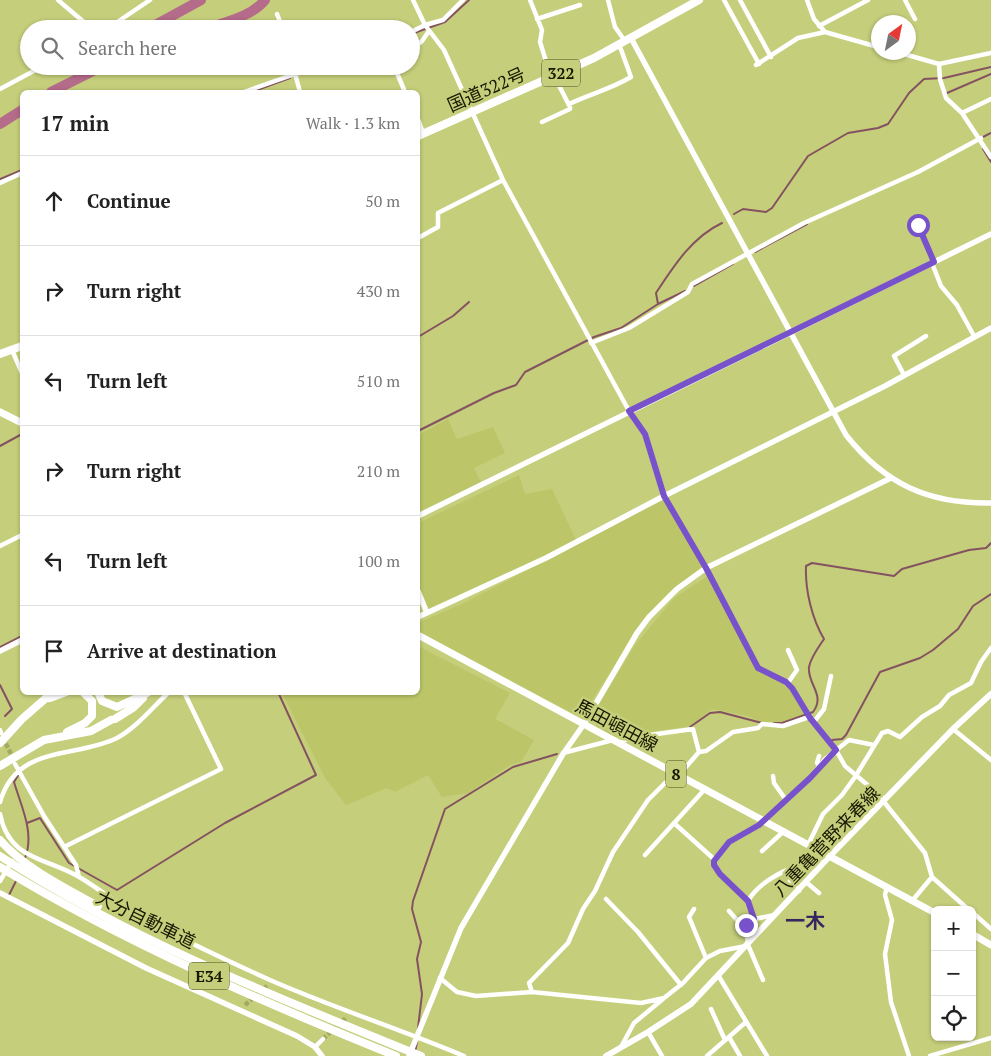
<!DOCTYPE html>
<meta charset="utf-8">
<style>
body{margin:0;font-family:"PT Serif","Noto Sans JP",serif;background:#f6f6f6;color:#222}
.controls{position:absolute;right:15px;bottom:15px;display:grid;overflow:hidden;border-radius:8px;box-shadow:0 1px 4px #0004}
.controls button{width:45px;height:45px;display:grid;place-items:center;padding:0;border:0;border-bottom:1px solid #e0e0e0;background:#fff;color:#222;font:25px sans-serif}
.compass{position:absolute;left:871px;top:15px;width:45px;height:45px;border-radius:50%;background:#fff;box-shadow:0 1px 4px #0004;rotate:33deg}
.stop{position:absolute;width:15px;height:15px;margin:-11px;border:4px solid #7752cb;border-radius:50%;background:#fff}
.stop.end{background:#7752cb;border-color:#fff;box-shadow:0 1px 5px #0008}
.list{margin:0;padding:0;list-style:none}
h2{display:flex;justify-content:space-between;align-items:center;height:65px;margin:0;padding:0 20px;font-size:21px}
h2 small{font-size:16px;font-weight:400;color:#767676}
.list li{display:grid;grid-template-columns:32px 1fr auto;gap:15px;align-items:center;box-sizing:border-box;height:90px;padding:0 20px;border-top:1px solid #e0e0e0}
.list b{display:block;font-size:19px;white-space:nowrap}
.list em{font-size:16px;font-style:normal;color:#767676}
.icon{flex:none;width:28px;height:28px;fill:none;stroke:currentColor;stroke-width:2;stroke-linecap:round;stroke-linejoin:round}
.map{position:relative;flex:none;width:991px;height:1056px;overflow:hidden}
.search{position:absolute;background:#fff;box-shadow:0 1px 4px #0004;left:20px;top:20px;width:400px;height:55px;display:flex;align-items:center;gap:12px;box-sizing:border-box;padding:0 18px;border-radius:28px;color:#767676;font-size:19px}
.panel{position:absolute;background:#fff;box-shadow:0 1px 4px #0004;left:20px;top:90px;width:400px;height:605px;border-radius:8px}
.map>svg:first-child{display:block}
.built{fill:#bcc668}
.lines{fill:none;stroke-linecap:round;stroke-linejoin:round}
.stream{stroke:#855261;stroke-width:2}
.river{stroke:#b56b8a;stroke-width:10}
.minor-tunnel{stroke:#a2aa62;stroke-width:4.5;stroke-dasharray:4.5 2;stroke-linecap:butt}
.minor{stroke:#fff;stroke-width:4.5}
.tertiary{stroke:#fff;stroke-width:5.5}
.secondary{stroke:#fff;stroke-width:6}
.primary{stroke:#fff;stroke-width:7}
.trunk{stroke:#fff;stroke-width:8}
.motorway{stroke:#fff;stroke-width:8}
.route{stroke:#7752cb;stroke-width:6}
.labels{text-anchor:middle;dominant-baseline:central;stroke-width:5;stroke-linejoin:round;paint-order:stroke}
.shield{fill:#c5ce7a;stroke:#4a4f25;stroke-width:1}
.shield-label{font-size:16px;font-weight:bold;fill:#161801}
.street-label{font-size:18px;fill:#161801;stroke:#c5ce7a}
.quarter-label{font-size:20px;font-weight:bold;fill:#382661;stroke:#c5ce7a}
</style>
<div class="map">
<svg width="991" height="1056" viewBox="0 0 991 1056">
<rect width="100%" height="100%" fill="#c5ce7a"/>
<path class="built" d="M448 419 457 439 493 427 505 453 474 468 481 482 418 514V435Z
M519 475 525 494 552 489 576 540 429 612 418 588V523Z
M663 500 703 567 667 594 642 623 585 711 576 715 418 632V623L464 603Z
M708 576 757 668 791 689 805 714 782 722H760L748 716 712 709 691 726 614 737 596 727 593 714 635 645 674 598Z
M418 646 510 693 495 719 534 740 521 762 512 764 468 793 442 797 428 775 395 792 387 788 346 805 325 778 282 693 418 692Z"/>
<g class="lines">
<path class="stream" d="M414 33 445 22 469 0
M301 74 341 66
M252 92 290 78
M947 93 991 74
M983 137 991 133
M983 149 991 162
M0 179 22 170
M734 214 743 209 766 212 772 208 808 156 848 133 878 128 888 124 909 93 924 79 944 78 991 67
M755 252 807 224
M694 286 733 264
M658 304 685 291
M418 337 453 316 469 302
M418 431 494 393 516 385 525 372 594 337 621 328 658 304 656 293C673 267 692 237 722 223
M0 446 22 434
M0 647 22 636
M0 685 12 709 5 716
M774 723H782L813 712C826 695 807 684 809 667 811 657 818 648 824 639 812 619 805 590 806 566L812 563 894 576 902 569 969 550 986 548 991 543
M690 727 710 713 720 712 762 723
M832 740 842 739 846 735 880 672 920 658 933 650 958 629 973 606 991 594
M19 774 14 782C21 806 35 833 25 858
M27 823 40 818 69 863 117 890 225 823 316 775 278 692
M9 895 17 879
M418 1028 422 994 417 959 421 942 412 909 413 901 445 809 513 767 557 754
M415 1052 417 1042"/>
<path class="river" d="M148 29 201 0
M205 29C225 22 251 17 265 0
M51 92 103 66
M0 124 22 110"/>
<path class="minor-tunnel" d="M3 738 14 760
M245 1005 267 986
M323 1039 347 1017"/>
<path class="minor" d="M58 0 92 29
M413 0 425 25 444 50 503 180 629 411
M530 0 542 30 540 42 545 58 570 107V109L542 122
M608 0 615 27 625 41
M724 0 759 64
M740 0 771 57
M807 0 814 19 825 32 878 47
M905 0 915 19
M277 14 283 29
M537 19 580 5
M819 26 868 0
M107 29 150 0
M411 32 425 25 443 20 463 0
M411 50 422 41 429 31
M897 52 939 64 991 53
M939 64 940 79 946 98 962 113 991 157
M756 65 798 38 825 32
M293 66 300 92
M394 66 405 92
M0 89 43 66
M244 92 295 74 323 66
M569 104C590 94 611 89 631 77L619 44
M962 113 991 99
M418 119 423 133
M0 183 22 173
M918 225 934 262
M418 238 438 227V213L503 180
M932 263 941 286 957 305 974 336
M591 343 629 328 688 292 692 284 804 223 918 172 981 138
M12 350 22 373
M904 375 894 356 926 336
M664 496 706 568 758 668 786 682 792 688 810 718 836 750 845 766 883 798
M0 546 22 535
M787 684 797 670 788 650
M813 723 824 709 831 676
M953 729 991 760
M0 730 1 733
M620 744 628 738 693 729 699 752
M563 753 613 740
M819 756 817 763 820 766
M15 764 44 816 76 865 79 877
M773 776 774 783 786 800
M0 802C17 744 74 759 117 738 137 727 152 708 169 692
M884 802 925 853 932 877 969 910
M0 814C9 861 47 857 81 878 102 891 122 907 144 919 185 941 228 961 270 980 334 1008 400 1029 464 1056
M674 823 715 860
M808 845 823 814 842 795 855 777 882 733 888 731 900 737 922 717 940 706 949 695 971 683 981 662 991 648
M64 847 221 769 184 692
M762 851 784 831
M645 855 705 789
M0 881 12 861
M790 881 799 891
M806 882 819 893
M887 886 885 895 892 920 885 954 891 1002 909 1056
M606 899 638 932 681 985
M748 901C758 884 779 872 798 866
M912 901 932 877
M694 909 689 917 706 958
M729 911 737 920 746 925 748 945 763 980
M972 912 991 929
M754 919 748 901 721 874 714 865 715 861 729 842 759 825 810 778 825 759 849 740 874 745
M746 925 754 919 775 915
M718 975 767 1056
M440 978 457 992 476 996 532 992 641 1003 664 998 683 983 706 958 720 951 746 946
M532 992 529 983 568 943 583 909 595 891 613 852 648 800 665 783 679 775 699 752 706 751 733 732 758 728 762 724 783 726 809 717
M711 1009 725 1040
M648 1032 662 1056
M729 1037 740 1056
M315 1047 323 1039
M621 1047 634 1023 663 999
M707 1056 746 1022
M930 1056 991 1038"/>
<path class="tertiary" d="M631 38 846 435C885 484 928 504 991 503
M629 411 645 434 664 496 885 386 991 328
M418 516 991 234
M418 591 427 613
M418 617 546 558 664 496
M0 651 22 640
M0 893 146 968 297 1036 315 1047 322 1056
M409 1056 461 928 563 754 584 724 637 633 649 617 677 589 706 568 891 478"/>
<path class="secondary" d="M606 1056 648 1032 691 1004 829 857 953 729 991 694"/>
<path class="primary" d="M0 412 22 423
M418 635 935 913
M972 934 991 945"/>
<path class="trunk" d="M418 136 594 58 699 0
M0 354 22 346"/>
<path class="motorway" d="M98 692 102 701 117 707 147 693
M50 698 66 692
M115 719 134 707 143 698
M67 732 85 723 92 716V701L83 692
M0 743 22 719 53 692
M0 766 44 740 91 731 111 720
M0 840C23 867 67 889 98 906
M0 856C131 940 278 998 421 1056
M0 867C125 943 260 1001 396 1056"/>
</g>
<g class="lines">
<path class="route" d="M746 925 754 919 748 901 720 874 714 865V861L729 842 759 825 810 778 836 750 810 718 792 688 786 682 758 668 706 568 664 496 645 434 629 411 934 262 918 225"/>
</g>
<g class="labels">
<g class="shield">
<rect x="542" y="59.5" width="38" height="27" rx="4"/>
<rect x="666" y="760.5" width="20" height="27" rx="4"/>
<rect x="189" y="962.5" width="40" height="27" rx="4"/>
</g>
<g class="shield-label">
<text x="561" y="73">322</text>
<text x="676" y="774">8</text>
<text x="209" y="976">E34</text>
</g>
<g class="street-label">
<text transform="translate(486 89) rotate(-24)">国道322号</text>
<text transform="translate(617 725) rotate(28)">馬田頓田線</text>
<text transform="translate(826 841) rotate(-46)">八重亀菅野来春線</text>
<text transform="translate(146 919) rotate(26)">大分自動車道</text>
</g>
<g class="quarter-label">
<text x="805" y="920">一木</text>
</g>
</g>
</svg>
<div class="controls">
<button>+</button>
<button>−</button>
<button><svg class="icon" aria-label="locate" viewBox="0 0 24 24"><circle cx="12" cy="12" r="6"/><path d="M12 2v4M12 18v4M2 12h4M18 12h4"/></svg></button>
</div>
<svg class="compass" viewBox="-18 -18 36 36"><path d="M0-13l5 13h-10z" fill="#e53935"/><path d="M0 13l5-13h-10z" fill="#767676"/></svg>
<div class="stop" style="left:918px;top:225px"></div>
<div class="stop end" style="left:746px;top:925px"></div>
<div class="search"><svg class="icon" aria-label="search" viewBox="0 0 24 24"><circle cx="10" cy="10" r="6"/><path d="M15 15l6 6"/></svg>Search here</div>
<section class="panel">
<h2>17 min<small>Walk · 1.3 km</small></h2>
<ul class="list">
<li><svg class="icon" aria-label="ahead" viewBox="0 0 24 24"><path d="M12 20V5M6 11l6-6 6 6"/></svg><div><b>Continue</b></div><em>50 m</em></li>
<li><svg class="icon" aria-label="right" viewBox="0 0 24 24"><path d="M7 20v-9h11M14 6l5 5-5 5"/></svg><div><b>Turn right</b></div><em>430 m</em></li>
<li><svg class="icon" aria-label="left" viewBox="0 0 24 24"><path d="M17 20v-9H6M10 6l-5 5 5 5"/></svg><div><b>Turn left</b></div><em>510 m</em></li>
<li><svg class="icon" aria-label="right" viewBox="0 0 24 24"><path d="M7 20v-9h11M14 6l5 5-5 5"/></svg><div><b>Turn right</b></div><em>210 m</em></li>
<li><svg class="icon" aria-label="left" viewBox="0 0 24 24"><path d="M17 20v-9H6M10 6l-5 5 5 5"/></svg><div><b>Turn left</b></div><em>100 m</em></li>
<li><svg class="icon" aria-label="arrive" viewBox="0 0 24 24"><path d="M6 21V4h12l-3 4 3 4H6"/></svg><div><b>Arrive at destination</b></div></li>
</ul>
</section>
</div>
